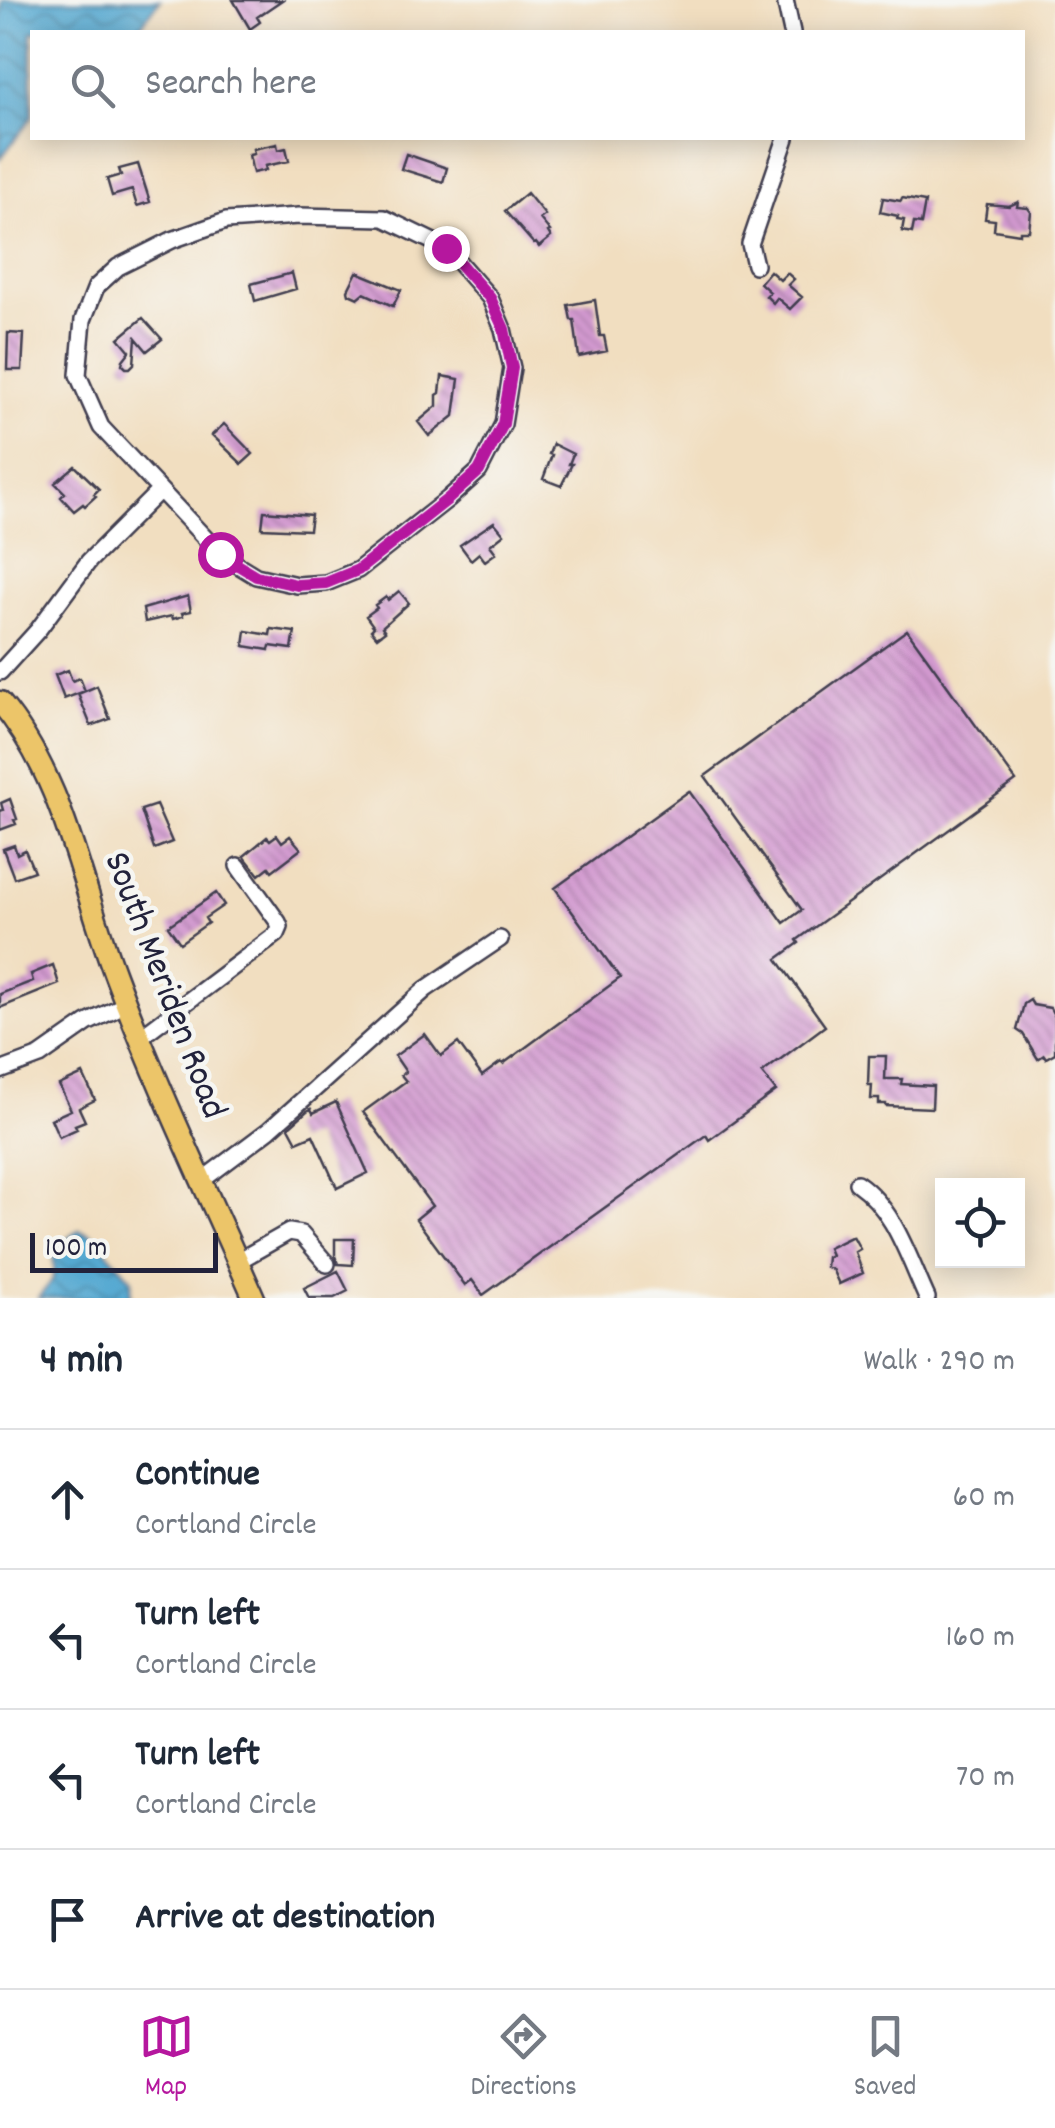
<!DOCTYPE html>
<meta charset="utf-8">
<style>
body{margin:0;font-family:Dekko,sans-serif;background:#f6f6f7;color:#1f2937}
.controls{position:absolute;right:30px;bottom:30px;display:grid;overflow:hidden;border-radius:0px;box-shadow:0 5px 25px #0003}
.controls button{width:90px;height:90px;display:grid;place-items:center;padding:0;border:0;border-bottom:2px solid #e0e1e3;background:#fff;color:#1f2937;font:50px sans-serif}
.scale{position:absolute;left:30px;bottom:25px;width:188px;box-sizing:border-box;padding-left:10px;border:5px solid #22223b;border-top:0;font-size:28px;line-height:35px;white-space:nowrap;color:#22223b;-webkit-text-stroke:8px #f6f6f2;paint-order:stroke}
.stop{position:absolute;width:30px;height:30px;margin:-22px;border:8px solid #b5179e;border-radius:50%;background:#fff}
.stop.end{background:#b5179e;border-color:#fff;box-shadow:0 2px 10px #0008}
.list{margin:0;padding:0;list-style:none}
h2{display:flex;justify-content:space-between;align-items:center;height:130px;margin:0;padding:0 40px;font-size:42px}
h2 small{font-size:32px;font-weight:400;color:#747a83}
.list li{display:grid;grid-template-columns:65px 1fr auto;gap:30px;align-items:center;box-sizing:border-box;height:140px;padding:0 40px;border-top:2px solid #e0e1e3}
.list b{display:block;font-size:38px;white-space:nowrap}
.list p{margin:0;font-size:32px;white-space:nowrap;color:#747a83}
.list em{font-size:32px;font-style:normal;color:#747a83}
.icon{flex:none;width:55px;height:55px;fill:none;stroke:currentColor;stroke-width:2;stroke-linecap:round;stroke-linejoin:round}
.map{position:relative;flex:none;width:1055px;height:1298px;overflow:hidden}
.search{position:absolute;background:#fff;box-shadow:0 5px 25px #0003;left:30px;right:30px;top:30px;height:110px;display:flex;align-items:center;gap:25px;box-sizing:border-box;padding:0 35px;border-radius:0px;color:#747a83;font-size:38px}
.sheet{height:690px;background:#fff}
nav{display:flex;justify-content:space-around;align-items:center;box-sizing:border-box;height:140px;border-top:2px solid #e0e1e3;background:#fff;font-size:28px;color:#747a83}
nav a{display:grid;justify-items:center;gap:5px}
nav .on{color:#b5179e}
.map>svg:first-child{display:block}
.water{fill:url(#water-waves);stroke:#3c6686;stroke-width:2.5}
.building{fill:url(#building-back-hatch)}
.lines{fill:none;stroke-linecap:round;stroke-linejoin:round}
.minor-casing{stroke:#413e4f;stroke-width:20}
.major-casing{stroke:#413e4f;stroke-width:25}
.minor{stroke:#fff;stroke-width:15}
.major{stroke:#ecc569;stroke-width:20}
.route{stroke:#b5179e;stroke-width:12}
.labels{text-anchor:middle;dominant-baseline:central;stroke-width:9;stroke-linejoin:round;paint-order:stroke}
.street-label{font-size:38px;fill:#22223b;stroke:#f6f6f2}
</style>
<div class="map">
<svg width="1055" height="1298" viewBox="0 0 1055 1298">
<defs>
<pattern id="water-waves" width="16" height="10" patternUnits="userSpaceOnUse" patternTransform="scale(2.5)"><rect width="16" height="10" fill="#55a9d1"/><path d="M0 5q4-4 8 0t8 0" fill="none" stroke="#4689ab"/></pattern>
<pattern id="building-back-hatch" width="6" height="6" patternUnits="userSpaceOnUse" patternTransform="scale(2.5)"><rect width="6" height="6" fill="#d39ad0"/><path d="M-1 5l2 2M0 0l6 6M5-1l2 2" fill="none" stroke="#ab7daa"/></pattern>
</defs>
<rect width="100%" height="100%" fill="#f6f6f2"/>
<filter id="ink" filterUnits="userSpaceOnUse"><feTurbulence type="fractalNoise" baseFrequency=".01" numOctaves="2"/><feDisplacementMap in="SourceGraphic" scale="20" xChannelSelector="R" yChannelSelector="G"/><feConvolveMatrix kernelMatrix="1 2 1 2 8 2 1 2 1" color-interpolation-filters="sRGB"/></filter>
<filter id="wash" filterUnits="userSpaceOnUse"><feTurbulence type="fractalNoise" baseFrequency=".0048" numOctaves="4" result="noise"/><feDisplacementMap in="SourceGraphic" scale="40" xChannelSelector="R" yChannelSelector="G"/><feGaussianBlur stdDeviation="2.25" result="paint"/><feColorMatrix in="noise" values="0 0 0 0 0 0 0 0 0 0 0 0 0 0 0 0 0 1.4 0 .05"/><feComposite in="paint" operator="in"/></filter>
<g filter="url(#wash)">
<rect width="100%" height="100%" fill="#f1dec0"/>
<path class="water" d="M2 0H160L136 32H32V117L0 159V27Z
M79 1230 91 1234 132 1280 130 1298H38C52 1280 57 1281 53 1256L67 1239Z"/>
<g id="blocks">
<path class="building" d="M233 0H282L257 17 260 22 250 29Z
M277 144 278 150 286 148 289 161 265 166 266 170 253 173 249 155 254 154 253 149Z
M406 154 447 168 443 182 401 169Z
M138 164 150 202 137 206 132 190 112 196 107 179 121 175 119 169Z
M527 193 545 215 540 219 550 231 548 232 551 237 539 247 536 243 534 244 505 211Z
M883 198 901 201 902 198 925 202 921 224 914 223 912 233 902 231 904 220 897 219 898 216 880 212Z
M1018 202 1017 207 1028 208 1031 212 1029 231H1020V234L994 230 995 220 985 219 987 204 1009 206Z
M770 271 780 280 787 273 794 279 788 285 802 297 790 309 777 298 773 303 766 296 770 292 760 283Z
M357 272 401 290 393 306 364 293 358 298 349 294 348 290Z
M292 273 296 289 255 301 251 284Z
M595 300 600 336H604L607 351 579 357 574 320H571L568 305Z
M143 318 162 339 147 351 136 338 134 364 130 368H126L122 364 123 360 130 351 119 338Z
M8 333 24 334 22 370H7Z
M442 376 459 379 454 416 429 436 418 422 437 406V395L440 393Z
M224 424 253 454 242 464 212 435Z
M553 444 573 454 569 464H572L561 486 543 479 552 455 549 454Z
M75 466 99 489 94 494 96 496 85 506 83 504 74 511 61 497 65 493 55 483Z
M264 511 311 515 309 530 262 528Z
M494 522 504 534 490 545 496 553 485 561 479 553 471 560 460 545Z
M399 591 409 603 382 627 385 631 377 637 371 630 374 627 366 616 377 608 375 605 386 597 388 600Z
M188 596 191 611 182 613 183 616 173 619 172 616 145 622 143 609Z
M271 629 295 632 292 649 270 646 269 650 244 646 246 631 270 635Z
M907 630 1016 781 797 940 799 943 777 959 825 1026 762 1073 776 1091 709 1140 706 1135 483 1295 472 1280 465 1285 416 1219 432 1206 363 1112 406 1081 401 1075 406 1072 395 1056 425 1034 441 1056 458 1043 482 1076 501 1062 503 1064 620 978 555 888 689 791 784 923 802 910 705 776Z
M68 670 72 681 80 678 85 691 64 699 55 675Z
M97 686 110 719 91 726 78 694Z
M10 799 17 819 14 820 16 824 0 830V811L3 810 1 803Z
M156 805 172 842 154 849 141 810Z
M277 835 282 842 290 836 301 849 272 871 269 867 259 875 244 856 267 837 270 840Z
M14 845 17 854 25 850 34 871 14 878 3 849Z
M216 893 224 905 205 918 208 923 180 943 168 926Z
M53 965 59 984 0 1008V994L33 981 31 974Z
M1030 1000 1033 1005 1050 1008 1055 1017V1053L1046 1058 1044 1055 1038 1059 1023 1034 1017 1030 1024 1004Z
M869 1056H886L885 1079H902L901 1084 933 1086 932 1108 886 1106V1104H879V1099H871L872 1085H868Z
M83 1074 95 1100 79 1108 85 1121 75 1125 77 1129 59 1137 51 1119 71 1110 59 1085Z
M336 1102 368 1173 337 1188 313 1135 297 1142 289 1127 307 1111 311 1109 313 1113Z
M853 1236 860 1249 855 1252 863 1273 839 1284 832 1269 826 1267 827 1257 831 1255 828 1248Z
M335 1239H354L353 1265 338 1264 335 1256Z
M338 1271 348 1291 334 1298H309L304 1288Z"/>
</g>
</g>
<g filter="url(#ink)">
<use href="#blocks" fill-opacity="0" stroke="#413e4f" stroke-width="2.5"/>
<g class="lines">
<defs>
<path id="minor" d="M785 0 792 32
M299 216 384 218 446 248 490 298 503 329 512 368 503 424 479 471 448 499 358 570 326 583 297 585 256 576 220 554 101 427 78 375 83 320 96 287 118 267 172 240 226 221Z
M755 265 750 244 786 138
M0 672 38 630 89 561 159 491
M139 1038 277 934 280 927 278 922 238 866
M0 1071 40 1056 87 1023 126 1004
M201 1181 269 1130 426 989 500 939
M857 1183C894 1208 909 1259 927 1298
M238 1261 289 1232 301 1234 327 1264"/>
<path id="major" d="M0 702C65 779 80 883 115 975 156 1085 207 1191 254 1298"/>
</defs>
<use href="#minor" class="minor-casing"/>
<use href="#major" class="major-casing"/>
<use href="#minor" class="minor"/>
<use href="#major" class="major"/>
</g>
</g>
<g class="lines" filter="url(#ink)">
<path class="route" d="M220 554 256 576 297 585 326 583 358 570 448 499 479 471 503 424 512 368 504 329 490 298 446 248"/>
</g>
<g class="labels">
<g class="street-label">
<text transform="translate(163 986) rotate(69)">South Meriden Road</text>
</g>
</g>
</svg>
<div class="controls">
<button><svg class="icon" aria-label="locate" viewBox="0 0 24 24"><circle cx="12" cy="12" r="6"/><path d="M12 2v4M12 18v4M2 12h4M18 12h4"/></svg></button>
</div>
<div class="scale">100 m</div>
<div class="stop" style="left:220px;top:554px"></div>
<div class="stop end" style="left:446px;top:248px"></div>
<div class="search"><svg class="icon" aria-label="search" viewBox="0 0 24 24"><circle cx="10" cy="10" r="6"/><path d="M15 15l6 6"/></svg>Search here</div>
</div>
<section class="sheet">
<h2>4 min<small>Walk · 290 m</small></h2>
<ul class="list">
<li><svg class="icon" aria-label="ahead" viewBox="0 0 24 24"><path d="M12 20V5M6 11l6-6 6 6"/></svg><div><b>Continue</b><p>Cortland Circle</p></div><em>60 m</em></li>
<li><svg class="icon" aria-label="left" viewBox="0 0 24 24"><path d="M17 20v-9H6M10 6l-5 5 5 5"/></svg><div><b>Turn left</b><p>Cortland Circle</p></div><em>160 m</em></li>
<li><svg class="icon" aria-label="left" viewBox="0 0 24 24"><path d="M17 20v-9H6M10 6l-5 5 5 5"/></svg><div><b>Turn left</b><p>Cortland Circle</p></div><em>70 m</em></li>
<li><svg class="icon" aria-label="arrive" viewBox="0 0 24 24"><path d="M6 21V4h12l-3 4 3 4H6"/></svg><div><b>Arrive at destination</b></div></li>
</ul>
</section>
<nav>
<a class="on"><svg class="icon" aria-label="map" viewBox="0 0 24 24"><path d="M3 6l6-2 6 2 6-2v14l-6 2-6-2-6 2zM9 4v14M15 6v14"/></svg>Map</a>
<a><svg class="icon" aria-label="directions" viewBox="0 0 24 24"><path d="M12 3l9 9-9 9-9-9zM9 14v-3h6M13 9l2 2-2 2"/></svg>Directions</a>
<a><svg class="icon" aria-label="saved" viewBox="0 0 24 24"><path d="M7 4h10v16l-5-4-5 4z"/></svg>Saved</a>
</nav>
